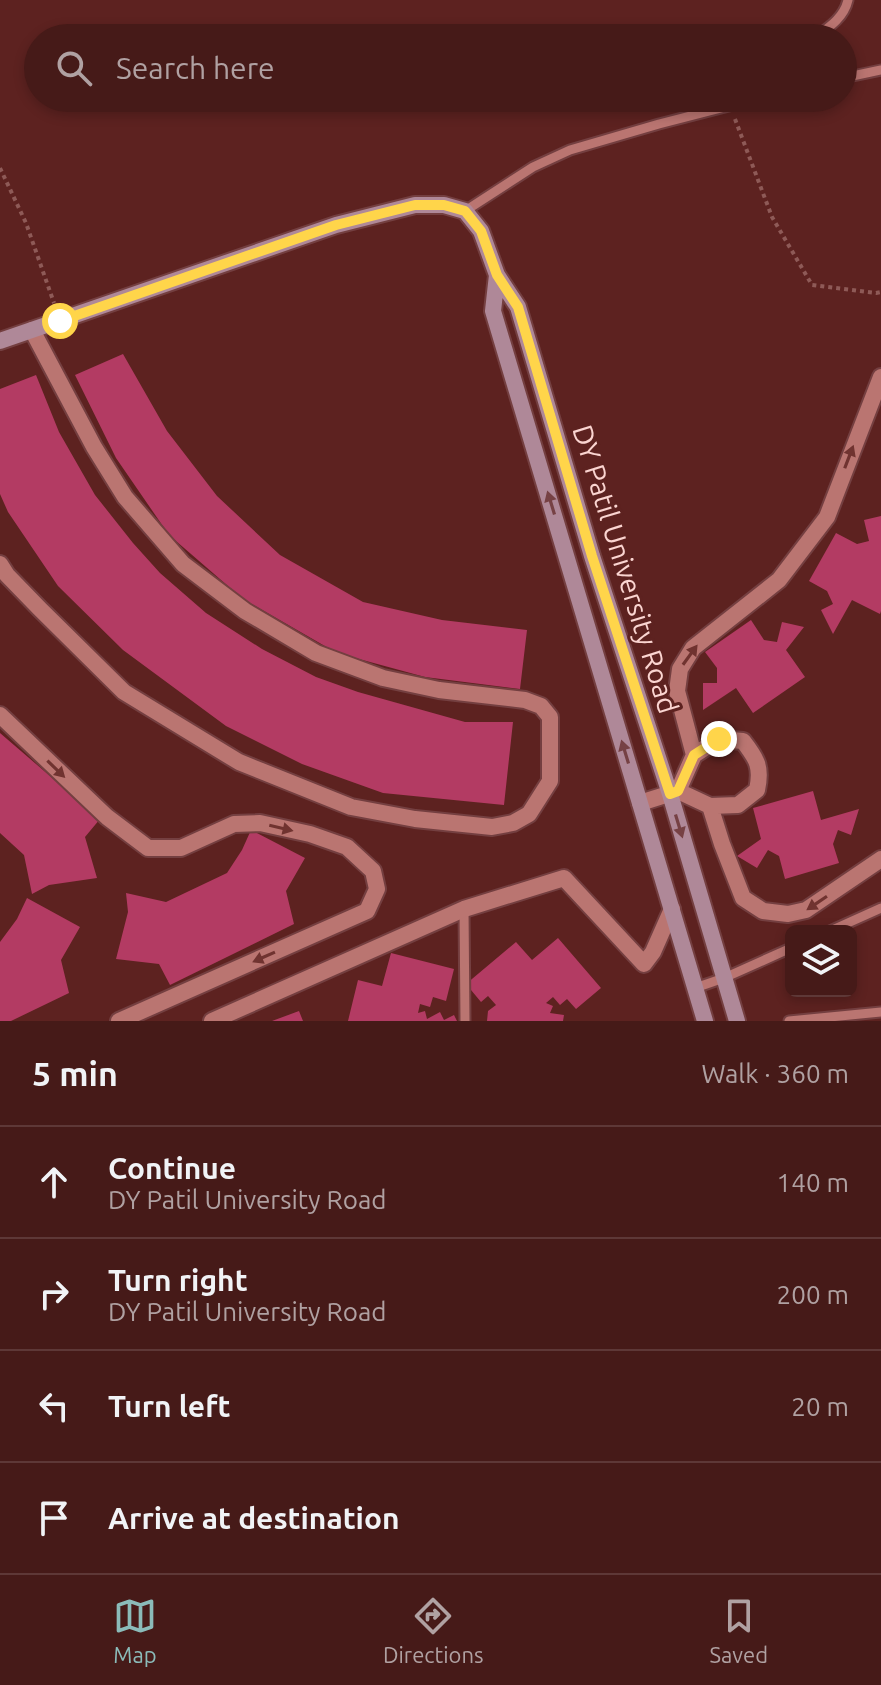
<!DOCTYPE html>
<meta charset="utf-8">
<style>
body{margin:0;font-family:Ubuntu,sans-serif;background:#4d2321;color:#f1f3f6}
.controls{position:absolute;right:24px;bottom:24px;display:grid;overflow:hidden;border-radius:12px;box-shadow:0 4px 12px #0003}
.controls button{width:72px;height:72px;display:grid;place-items:center;padding:0;border:0;border-bottom:2px solid #5e3837;background:#461a18;color:#f1f3f6;font:40px sans-serif}
.stop{position:absolute;width:24px;height:24px;margin:-18px;border:6px solid #ffd54a;border-radius:50%;background:#fff}
.stop.end{background:#ffd54a;border-color:#fff;box-shadow:0 2px 8px #0008}
.list{margin:0;padding:0;list-style:none}
h2{display:flex;justify-content:space-between;align-items:center;height:104px;margin:0;padding:0 32px;font-size:34px}
h2 small{font-size:26px;font-weight:400;color:#b0a1a2}
.list li{display:grid;grid-template-columns:52px 1fr auto;gap:24px;align-items:center;box-sizing:border-box;height:112px;padding:0 32px;border-top:2px solid #5e3837}
.list b{display:block;font-size:30px;white-space:nowrap}
.list p{margin:0;font-size:26px;white-space:nowrap;color:#b0a1a2}
.list em{font-size:26px;font-style:normal;color:#b0a1a2}
.icon{flex:none;width:44px;height:44px;fill:none;stroke:currentColor;stroke-width:2;stroke-linecap:round;stroke-linejoin:round}
.map{position:relative;flex:none;width:881px;height:1021px;overflow:hidden}
.search{position:absolute;background:#461a18;box-shadow:0 4px 12px #0003;left:24px;right:24px;top:24px;height:88px;display:flex;align-items:center;gap:20px;box-sizing:border-box;padding:0 28px;border-radius:44px;color:#b0a1a2;font-size:30px}
.sheet{height:552px;background:#461a18}
nav{display:flex;justify-content:space-around;align-items:center;box-sizing:border-box;height:112px;border-top:2px solid #5e3837;background:#461a18;font-size:22px;color:#b0a1a2}
nav a{display:grid;justify-items:center;gap:4px}
nav .on{color:#8bbbb9}
.map>svg:first-child{display:block}
.building{fill:#b33b63}
.lines{fill:none;stroke-linecap:round;stroke-linejoin:round}
.lane-casing{stroke:#743f40;stroke-width:13}
.street-casing{stroke:#743f40;stroke-width:20}
.secondary-casing{stroke:#743f40;stroke-width:20}
.path{stroke:#8e5a57;stroke-width:4;stroke-dasharray:4 4;stroke-linecap:butt}
.lane{stroke:#ba7571;stroke-width:9}
.street{stroke:#ba7571;stroke-width:16}
.secondary{stroke:#af8898;stroke-width:16}
.oneway{fill:#703330}
.oneway2{fill:#764144}
.route{stroke:#ffd54a;stroke-width:10}
.labels{text-anchor:middle;dominant-baseline:central;stroke-width:6;stroke-linejoin:round;paint-order:stroke}
.street-label{font-size:28px;fill:#fbd5d1;stroke:#5d2220}
</style>
<div class="map">
<svg width="881" height="1021" viewBox="0 0 881 1021">
<rect width="100%" height="100%" fill="#5d2220"/>
<path class="building" d="M123 354 167 431 217 496 280 555 363 602 442 620 527 630 520 689 425 677 337 653 243 599 169 535 116 458 75 375Z
M36 375 59 432 95 495 133 543 160 573 206 613 262 649 316 677 358 692 465 722H513L504 805 383 793 302 764 226 726 123 650 58 586 8 512 0 494V389Z
M881 516V611L880 614 852 600 833 634 821 610 833 604 827 591 809 581 836 533 857 544 869 541 864 520Z
M751 620 764 640 777 642 782 622 804 627 786 650 805 677 753 713 736 688 703 710V683H717V668L705 652Z
M0 733 100 819 85 837 97 878 49 885 32 894 24 855 0 833Z
M813 791 821 820 859 809 851 835 838 830 833 844 839 863 785 879 779 856 768 850 757 868 737 856 761 839 753 808Z
M251 830 305 858 286 891 294 924 170 985 159 964 116 959 128 912 126 893 166 902 227 873 242 850Z
M27 898 80 927 61 960 69 993 11 1021H0V942L17 919Z
M558 938 601 988 576 1009 567 999 560 1005 553 997 546 1003 553 1006 550 1013 564 1015 563 1021H487L488 1011 496 1005 488 996 481 1002 466 984 516 942 532 960Z
M391 953 454 969 446 1001 433 997 430 1007 420 1004 418 1013 425 1011 427 1019 440 1012 444 1020 454 1015 457 1021H348L358 980 382 986Z
M299 1011 303 1021H272Z"/>
<g class="lines">
<defs>
<path id="lane" d="M814 38C828 28 844 18 848 0
M843 78 881 70
M465 211 533 167 570 150 659 124 760 98
M464 909 465 1021
M830 931 881 908
M695 988 724 978 791 948
M789 1021 881 1012"/>
<path id="street" d="M0 564 7 575 40 609 124 692 239 762 351 807 415 819 492 827 513 823 529 814 550 781V717L541 706 525 700 439 690 383 678 316 653 245 611 183 564 125 497 94 447 32 330
M0 715 107 817 148 848H181L234 824 260 823 310 834 347 847 373 871 377 889 367 911 119 1021
M694 755 677 691 680 669 693 648 779 580 827 517 881 377
M640 803 678 791 710 806 738 805 757 790C762 767 757 759 743 741L719 739 694 755 678 791
M710 806 722 844 743 898 763 911 788 914 806 910 881 859
M212 1021 464 909 564 878 644 964 653 952 672 909"/>
<path id="secondary" d="M497 275 493 311 705 1021
M0 341 336 225 415 205H444L465 211 481 231 497 275 518 307 592 556 670 794 737 1021"/>
</defs>
<use href="#lane" class="lane-casing"/>
<use href="#street" class="street-casing"/>
<use href="#secondary" class="secondary-casing"/>
<path class="path" d="M735 119 772 217 812 285 876 293 881 292
M0 168 26 223 54 303"/>
<use href="#lane" class="lane"/>
<use href="#street" class="street"/>
<use href="#secondary" class="secondary"/>
</g>
<defs><path id="oneway-solid" d="M-6-.8H1V-3.2L6.5 0L1 3.2V.8H-6Z" transform="scale(2)"/></defs>
<g class="oneway">
<use href="#oneway-solid" transform="translate(849 457) rotate(-69)"/>
<use href="#oneway-solid" transform="translate(690 655) rotate(-54)"/>
<use href="#oneway-solid" transform="translate(56 769) rotate(44)"/>
<use href="#oneway-solid" transform="translate(281 828) rotate(13)"/>
<use href="#oneway-solid" transform="translate(817 903) rotate(146)"/>
<use href="#oneway-solid" transform="translate(264 957) rotate(156)"/>
</g>
<g class="oneway2">
<use href="#oneway-solid" transform="translate(551 503) rotate(-107)"/>
<use href="#oneway-solid" transform="translate(625 752) rotate(-107)"/>
<use href="#oneway-solid" transform="translate(679 826) rotate(73)"/>
</g>
<g class="lines">
<path class="route" d="M60 321 336 225 415 205H444L465 211 481 231 497 275 518 307 592 556 670 794 678 791 694 755 719 739"/>
</g>
<g class="labels">
<g class="street-label">
<text transform="translate(626 569) rotate(73)">DY Patil University Road</text>
</g>
</g>
</svg>
<div class="controls">
<button><svg class="icon" aria-label="layers" viewBox="0 0 24 24"><path d="M12 4l9 5-9 5-9-5zM3 14l9 5 9-5"/></svg></button>
</div>
<div class="stop" style="left:60px;top:321px"></div>
<div class="stop end" style="left:719px;top:739px"></div>
<div class="search"><svg class="icon" aria-label="search" viewBox="0 0 24 24"><circle cx="10" cy="10" r="6"/><path d="M15 15l6 6"/></svg>Search here</div>
</div>
<section class="sheet">
<h2>5 min<small>Walk · 360 m</small></h2>
<ul class="list">
<li><svg class="icon" aria-label="ahead" viewBox="0 0 24 24"><path d="M12 20V5M6 11l6-6 6 6"/></svg><div><b>Continue</b><p>DY Patil University Road</p></div><em>140 m</em></li>
<li><svg class="icon" aria-label="right" viewBox="0 0 24 24"><path d="M7 20v-9h11M14 6l5 5-5 5"/></svg><div><b>Turn right</b><p>DY Patil University Road</p></div><em>200 m</em></li>
<li><svg class="icon" aria-label="left" viewBox="0 0 24 24"><path d="M17 20v-9H6M10 6l-5 5 5 5"/></svg><div><b>Turn left</b></div><em>20 m</em></li>
<li><svg class="icon" aria-label="arrive" viewBox="0 0 24 24"><path d="M6 21V4h12l-3 4 3 4H6"/></svg><div><b>Arrive at destination</b></div></li>
</ul>
</section>
<nav>
<a class="on"><svg class="icon" aria-label="map" viewBox="0 0 24 24"><path d="M3 6l6-2 6 2 6-2v14l-6 2-6-2-6 2zM9 4v14M15 6v14"/></svg>Map</a>
<a><svg class="icon" aria-label="directions" viewBox="0 0 24 24"><path d="M12 3l9 9-9 9-9-9zM9 14v-3h6M13 9l2 2-2 2"/></svg>Directions</a>
<a><svg class="icon" aria-label="saved" viewBox="0 0 24 24"><path d="M7 4h10v16l-5-4-5 4z"/></svg>Saved</a>
</nav>
